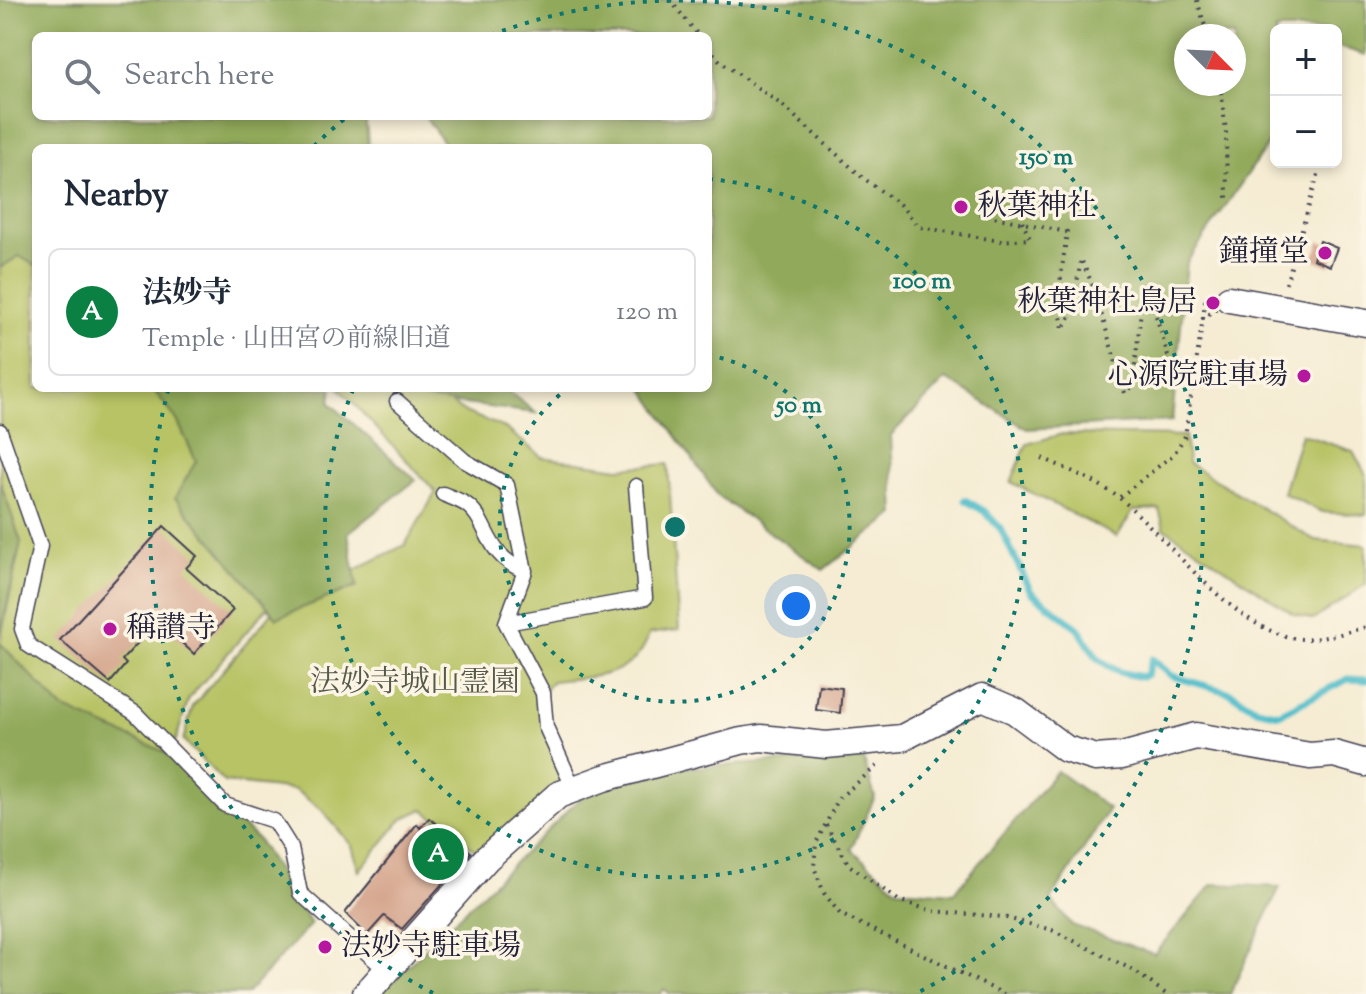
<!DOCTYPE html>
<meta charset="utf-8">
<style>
body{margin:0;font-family:"Sorts Mill Goudy","Noto Serif JP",serif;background:#f2f2f3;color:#1f2937}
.controls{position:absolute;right:24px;top:24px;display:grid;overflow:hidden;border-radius:12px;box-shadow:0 4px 12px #0003}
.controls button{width:72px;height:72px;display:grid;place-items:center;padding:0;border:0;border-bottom:2px solid #e0e1e3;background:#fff;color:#1f2937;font:40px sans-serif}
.compass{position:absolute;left:1174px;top:24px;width:72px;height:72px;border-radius:50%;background:#fff;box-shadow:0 4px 12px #0003;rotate:114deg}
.you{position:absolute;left:796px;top:606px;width:28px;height:28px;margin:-20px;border:6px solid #fff;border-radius:50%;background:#1a73e8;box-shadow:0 0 0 12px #1a73e833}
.badge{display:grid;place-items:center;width:52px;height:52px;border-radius:50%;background:#0b8043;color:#fff;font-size:26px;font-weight:700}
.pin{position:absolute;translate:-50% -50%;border:4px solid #fff;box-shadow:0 2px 8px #0006}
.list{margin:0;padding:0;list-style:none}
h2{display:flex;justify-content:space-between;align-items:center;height:104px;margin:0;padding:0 32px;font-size:34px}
h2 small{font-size:26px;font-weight:400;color:#747a83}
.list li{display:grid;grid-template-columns:52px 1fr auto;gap:24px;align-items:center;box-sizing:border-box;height:128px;margin:0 16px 16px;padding:0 16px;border:2px solid #e0e1e3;border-radius:12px}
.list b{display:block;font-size:30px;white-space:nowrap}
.list p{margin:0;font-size:26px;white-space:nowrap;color:#747a83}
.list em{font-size:26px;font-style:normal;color:#747a83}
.icon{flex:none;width:44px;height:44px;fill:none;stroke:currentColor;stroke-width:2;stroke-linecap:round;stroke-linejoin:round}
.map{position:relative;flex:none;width:1366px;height:994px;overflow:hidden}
.search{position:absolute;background:#fff;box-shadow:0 4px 12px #0003;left:32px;top:32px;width:680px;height:88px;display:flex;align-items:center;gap:20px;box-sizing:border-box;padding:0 28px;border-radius:12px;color:#747a83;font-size:30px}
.panel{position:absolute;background:#fff;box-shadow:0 4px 12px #0003;left:32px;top:144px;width:680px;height:248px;border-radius:12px}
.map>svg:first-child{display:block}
.green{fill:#b7c365;stroke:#6c7250;stroke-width:2}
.forest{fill:#91a95a;stroke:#5a664a;stroke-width:2;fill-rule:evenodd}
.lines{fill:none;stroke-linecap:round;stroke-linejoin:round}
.stream{stroke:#52becb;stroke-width:7}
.building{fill:#d19d84}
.lane-casing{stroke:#424052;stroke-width:17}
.street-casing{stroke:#424052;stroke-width:29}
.path{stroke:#424052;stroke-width:4;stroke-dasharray:2 6;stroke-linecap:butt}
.lane{stroke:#fff;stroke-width:14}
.street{stroke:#fff;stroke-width:26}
.ring{fill:none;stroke:#0f766e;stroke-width:4;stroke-dasharray:4 8}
.poi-dot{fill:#b5179e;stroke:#fcf5e5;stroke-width:3}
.labels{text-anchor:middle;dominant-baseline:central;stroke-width:7;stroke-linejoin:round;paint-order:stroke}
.poi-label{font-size:30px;fill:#22223b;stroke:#fcf5e5;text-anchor:start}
.park-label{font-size:30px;fill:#565a4a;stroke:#fcf5e5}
.centre{fill:#0f766e;stroke:#fcf5e5;stroke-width:4}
.ring-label{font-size:24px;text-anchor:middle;font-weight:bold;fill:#0f766e;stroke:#fcf5e5;stroke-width:7;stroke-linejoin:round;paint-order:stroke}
</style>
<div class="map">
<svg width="1366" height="994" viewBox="0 0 1366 994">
<rect width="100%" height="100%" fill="#fcf5e5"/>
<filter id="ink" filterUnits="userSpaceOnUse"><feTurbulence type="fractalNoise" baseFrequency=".0125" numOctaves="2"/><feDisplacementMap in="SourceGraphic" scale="16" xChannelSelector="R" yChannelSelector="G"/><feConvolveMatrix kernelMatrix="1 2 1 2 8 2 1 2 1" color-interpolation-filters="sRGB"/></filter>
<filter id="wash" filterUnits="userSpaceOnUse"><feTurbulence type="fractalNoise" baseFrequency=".006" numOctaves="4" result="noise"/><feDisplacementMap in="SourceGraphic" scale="32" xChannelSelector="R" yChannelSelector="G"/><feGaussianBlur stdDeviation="1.8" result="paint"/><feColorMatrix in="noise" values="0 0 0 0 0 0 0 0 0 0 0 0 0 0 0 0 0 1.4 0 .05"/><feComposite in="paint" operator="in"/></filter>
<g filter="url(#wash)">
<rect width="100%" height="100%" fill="#f5ecd3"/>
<path class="green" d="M36 248V388H178L268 607 189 698 176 740 165 752 77 724 0 643 21 542 0 481V253Z
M339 388H432L462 411 505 428 542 457 619 468 668 464 679 630 649 634C636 679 591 676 552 681L543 693 546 727 573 787 486 859 423 809 402 819 359 871 352 846 322 810 295 790 224 782 183 740 193 706 275 609 405 545 436 492Z
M1062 434 1185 436 1188 463 1314 540 1366 545V584L1313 620 1292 613 1164 528 1159 509 1133 511 1117 537 1011 482 1027 444Z
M1301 434 1353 451 1366 475V515L1322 512 1283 493Z"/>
<path class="forest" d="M0 0H1366V55L1336 46V30H1276V133L1187 262 1172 421 1027 429 946 379 891 435 895 514 823 570 718 496 643 388H708V148H447L425 116H708V36H36V116H365L369 148H36V266L19 256 0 268ZM1234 36V84H1186V36Z
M152 388H332L330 403 416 480 348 533 357 586 277 618 175 498 196 461 177 420Z
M405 388H504L536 413 426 399Z
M0 481 21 542 0 635Z
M0 643 62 708 165 752 258 840 311 924 247 994H0Z
M863 757 875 797 851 849 898 889 954 893 1057 771 1109 809 1051 900 1072 925 1154 954 1213 884 1280 887 1230 994H670L664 989 661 994H379L588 791 682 768Z"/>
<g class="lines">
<path class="stream" d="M965 500 984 511 1001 529 1031 592 1078 628 1098 659 1119 672 1142 677 1147 674 1152 659 1172 676 1231 693 1257 709 1279 714 1348 679 1366 680"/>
</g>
<g id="blocks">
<path class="building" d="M1320 241 1337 248 1330 266 1313 259Z
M164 526 197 556 186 568 233 610 194 654 158 621 122 660 126 664 110 683 60 640Z
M819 685 842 688 840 713 816 710Z
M429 818 471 852 402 929 384 916 367 935 345 913 417 824 420 828Z"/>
</g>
</g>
<g filter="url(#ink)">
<use href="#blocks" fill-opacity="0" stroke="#424052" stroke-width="2"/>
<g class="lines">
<defs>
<path id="lane" d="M397 401 465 461 507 485 525 571 506 623 543 693 546 727 573 787
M0 431 40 546 22 629 28 645 135 713 225 805 274 821 291 848 300 893 386 970
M443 494C450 497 460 500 467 505 489 521 484 555 525 571
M506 623 645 598 636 486"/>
<path id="street" d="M1229 299 1366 323
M366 994 486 859 558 795 604 778 741 741 761 738 826 745 902 738 982 697 1015 711 1066 749 1096 758 1122 756 1196 736 1310 756 1334 754 1366 763"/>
</defs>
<use href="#lane" class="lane-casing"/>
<use href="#street" class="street-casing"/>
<path class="path" d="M670 0 699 36
M1197 0 1208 36
M708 47 720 61 782 105 862 177 900 205 920 227 1000 241 1030 239 1022 221
M1220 84 1226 131 1227 198
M979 214 1067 232 1058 298 1063 329 1072 313 1081 259 1093 286 1125 393 1130 389 1134 376 1143 291 1154 309 1168 356 1192 385
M1286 284 1321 164
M1229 299 1203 318 1205 301Z
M1042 458C1069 470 1100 482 1123 501 1171 541 1230 627 1294 638 1317 642 1343 633 1366 627
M1120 497 1174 454 1185 436 1203 318
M877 766 839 798 816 843 814 867 824 893 840 914 1004 994
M826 825 849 865 898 900 932 911 1003 917 1052 930 1133 970 1166 994"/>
<use href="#lane" class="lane"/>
<use href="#street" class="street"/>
</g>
</g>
<g class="ring">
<path d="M708 355A175 175 0 1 1 568 388"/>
<path d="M709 179A350 350 0 1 1 353 390"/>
<path d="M433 993A525 525 0 0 1 168 391M314 146A525 525 0 0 1 348 116M491 35A525 525 0 0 1 917 993"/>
</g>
<g class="poi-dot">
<circle cx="961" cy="207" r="8"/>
<circle cx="1325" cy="253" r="8"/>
<circle cx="1213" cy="303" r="8"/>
<circle cx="1304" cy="376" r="8"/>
<circle cx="110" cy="629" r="8"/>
<circle cx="325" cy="947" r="8"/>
</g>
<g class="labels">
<g class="poi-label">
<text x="977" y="207">秋葉神社</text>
<text x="1309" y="253" text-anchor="end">鐘撞堂</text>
<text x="1197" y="303" text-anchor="end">秋葉神社鳥居</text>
<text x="1288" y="376" text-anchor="end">心源院駐車場</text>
<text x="126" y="629">稱讃寺</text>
<text x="341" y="947">法妙寺駐車場</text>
</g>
<g class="park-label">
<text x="415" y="683">法妙寺城山霊園</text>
</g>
</g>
<circle cx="675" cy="527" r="12" class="centre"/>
<g class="ring-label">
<text x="1046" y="164">150 m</text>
<text x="922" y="288">100 m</text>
<text x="799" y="412">50 m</text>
</g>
</svg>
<div class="controls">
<button>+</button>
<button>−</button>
</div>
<svg class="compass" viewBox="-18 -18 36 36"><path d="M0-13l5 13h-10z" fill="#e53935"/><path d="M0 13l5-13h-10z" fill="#747a83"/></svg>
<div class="you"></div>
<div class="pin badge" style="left:438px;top:854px">A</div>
<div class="search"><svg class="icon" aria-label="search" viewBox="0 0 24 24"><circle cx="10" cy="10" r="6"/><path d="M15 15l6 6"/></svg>Search here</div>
<section class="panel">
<h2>Nearby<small></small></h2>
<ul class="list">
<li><span class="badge">A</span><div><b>法妙寺</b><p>Temple · 山田宮の前線旧道</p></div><em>120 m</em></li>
</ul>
</section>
</div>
